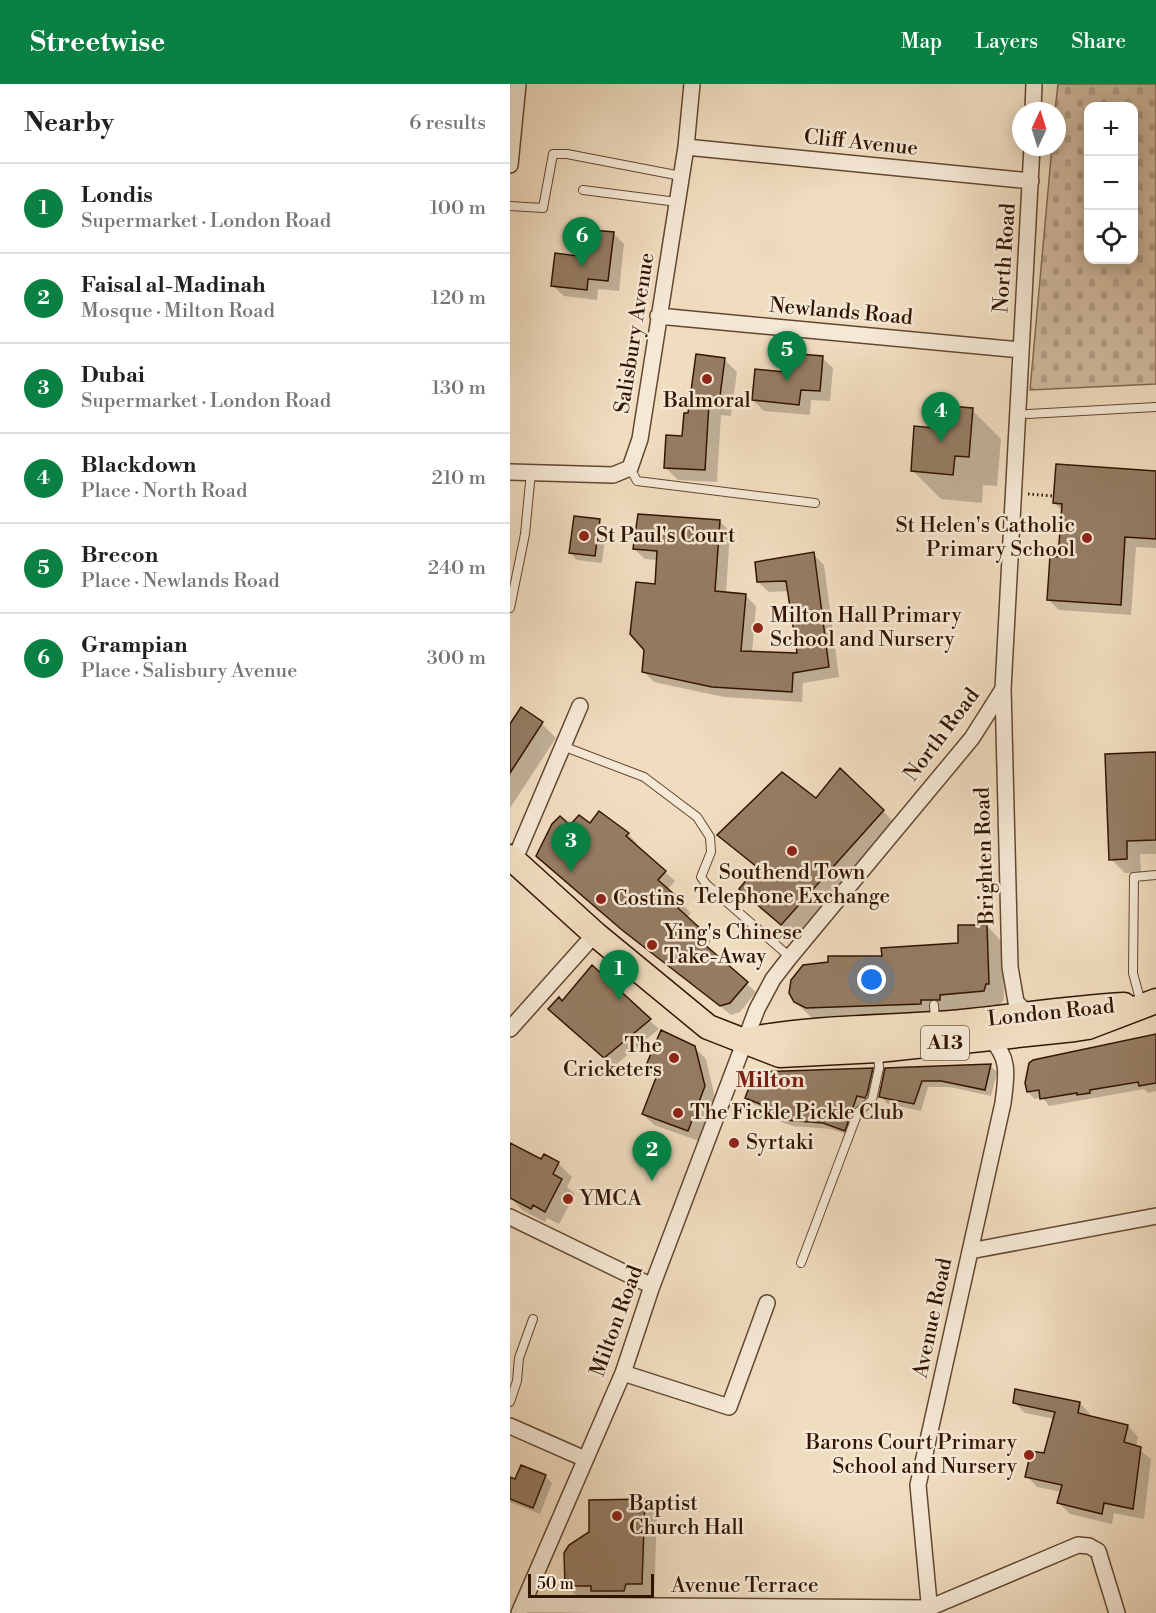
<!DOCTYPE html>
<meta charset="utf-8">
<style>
body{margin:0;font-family:"Libre Bodoni",serif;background:#f6f6f6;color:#202124}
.controls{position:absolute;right:18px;top:18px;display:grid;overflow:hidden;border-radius:12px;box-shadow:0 3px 15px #0003}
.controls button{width:54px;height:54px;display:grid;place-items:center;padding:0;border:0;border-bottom:2px solid #e0e0e0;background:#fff;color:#202124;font:30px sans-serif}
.compass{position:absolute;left:502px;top:18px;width:54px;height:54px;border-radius:50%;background:#fff;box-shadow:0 3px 15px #0003;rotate:4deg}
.scale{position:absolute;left:18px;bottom:15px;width:126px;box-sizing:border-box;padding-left:6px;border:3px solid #321500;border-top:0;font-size:16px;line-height:21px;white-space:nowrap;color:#321500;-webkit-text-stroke:4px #f5e8d5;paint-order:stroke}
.you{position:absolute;left:362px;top:896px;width:21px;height:21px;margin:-15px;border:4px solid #fff;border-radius:50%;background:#1a73e8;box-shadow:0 0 0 9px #1a73e833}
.badge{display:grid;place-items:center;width:39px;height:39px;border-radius:50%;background:#0b8043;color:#fff;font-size:20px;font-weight:700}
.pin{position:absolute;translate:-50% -50px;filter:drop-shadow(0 2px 3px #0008)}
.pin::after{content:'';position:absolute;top:32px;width:21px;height:18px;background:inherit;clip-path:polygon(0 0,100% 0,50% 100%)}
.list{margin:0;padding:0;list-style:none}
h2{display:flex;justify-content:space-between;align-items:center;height:78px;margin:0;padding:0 24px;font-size:26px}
h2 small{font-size:20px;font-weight:400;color:#757577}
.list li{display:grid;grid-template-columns:39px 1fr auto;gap:18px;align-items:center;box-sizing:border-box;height:90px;padding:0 24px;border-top:2px solid #e0e0e0}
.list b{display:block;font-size:22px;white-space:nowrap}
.list p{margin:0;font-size:20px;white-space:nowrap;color:#757577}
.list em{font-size:20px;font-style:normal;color:#757577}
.icon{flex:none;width:33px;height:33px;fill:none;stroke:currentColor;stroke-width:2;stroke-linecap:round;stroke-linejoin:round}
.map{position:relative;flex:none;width:646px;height:1529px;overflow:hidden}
header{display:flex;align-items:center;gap:36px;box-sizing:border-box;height:84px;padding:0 30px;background:#0b8043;color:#fff}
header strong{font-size:28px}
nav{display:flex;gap:33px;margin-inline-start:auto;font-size:21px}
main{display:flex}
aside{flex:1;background:#fff}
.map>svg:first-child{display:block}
.cemetery{fill:url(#cemetery-stones);stroke:#816850;stroke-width:1.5;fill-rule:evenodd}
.shadow{fill:#0003}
.building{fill:#957c63;stroke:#321500;stroke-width:1.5}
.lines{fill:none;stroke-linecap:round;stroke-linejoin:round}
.service-casing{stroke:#624730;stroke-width:10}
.minor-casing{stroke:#624730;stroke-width:18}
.primary-casing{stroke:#321500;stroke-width:27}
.path{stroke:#321500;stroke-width:3;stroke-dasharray:1.5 3;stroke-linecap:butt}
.service{stroke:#f5e8d5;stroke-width:8}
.minor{stroke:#f5e8d5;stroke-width:15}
.primary{stroke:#f0dcbf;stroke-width:24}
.poi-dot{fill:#8f2418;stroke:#f5e8d5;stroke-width:2}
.labels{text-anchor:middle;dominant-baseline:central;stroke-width:5;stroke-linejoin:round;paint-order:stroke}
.shield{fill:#f5e8d5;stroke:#6c5440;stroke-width:1.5}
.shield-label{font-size:20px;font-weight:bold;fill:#321500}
.street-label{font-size:21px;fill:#321500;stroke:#f5e8d5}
.poi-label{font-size:21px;fill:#321500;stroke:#f5e8d5;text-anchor:start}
.neighbourhood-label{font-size:22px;font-weight:bold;fill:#7a1f14;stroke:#f5e8d5}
</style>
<header>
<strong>Streetwise</strong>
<nav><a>Map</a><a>Layers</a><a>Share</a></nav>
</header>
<main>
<aside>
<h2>Nearby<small>6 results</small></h2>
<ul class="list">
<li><span class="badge">1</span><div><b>Londis</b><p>Supermarket · London Road</p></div><em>100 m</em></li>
<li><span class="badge">2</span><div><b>Faisal al-Madinah</b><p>Mosque · Milton Road</p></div><em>120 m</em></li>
<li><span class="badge">3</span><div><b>Dubai</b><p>Supermarket · London Road</p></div><em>130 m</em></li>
<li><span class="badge">4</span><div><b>Blackdown</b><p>Place · North Road</p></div><em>210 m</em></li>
<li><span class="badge">5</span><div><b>Brecon</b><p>Place · Newlands Road</p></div><em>240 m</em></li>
<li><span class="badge">6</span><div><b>Grampian</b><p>Place · Salisbury Avenue</p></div><em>300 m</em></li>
</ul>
</aside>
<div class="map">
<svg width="646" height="1529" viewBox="0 0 646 1529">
<defs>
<pattern id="cemetery-stones" width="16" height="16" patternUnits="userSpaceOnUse" patternTransform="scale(1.5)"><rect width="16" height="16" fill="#d0ba9f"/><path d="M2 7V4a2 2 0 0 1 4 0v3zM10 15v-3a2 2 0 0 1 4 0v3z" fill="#b39f87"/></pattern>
</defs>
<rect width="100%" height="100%" fill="#f0dcbf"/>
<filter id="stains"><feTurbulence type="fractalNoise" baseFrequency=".00333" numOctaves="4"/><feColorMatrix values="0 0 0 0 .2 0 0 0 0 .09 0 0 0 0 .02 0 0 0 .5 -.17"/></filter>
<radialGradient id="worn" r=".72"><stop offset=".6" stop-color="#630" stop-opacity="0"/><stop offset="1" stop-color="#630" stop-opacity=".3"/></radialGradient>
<path class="cemetery" d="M548 0H646V300L520 306 542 63H547L545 27ZM578 22H624V176H578Z"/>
<path class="shadow" d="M103 149 114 160 109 207 88 205 87 216 54 212 43 202 70 173Z
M312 274 323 284 320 317 301 316 300 331 254 327 243 316 277 289Z
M214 275 227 288 221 332 211 331 207 398 168 396 155 383 174 354Z
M462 326 491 355 487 402 473 401 472 419 431 415 402 386 438 346Z
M646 389V464L626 463 621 531 549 526 538 515 550 475 553 427 544 419Z
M89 437 96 444 92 479 67 476 60 469Z
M210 437 220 448 216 509 235 511 246 522 242 569 288 570 279 507 259 508 248 498 303 470 314 481 329 593 293 599 292 618 214 613 144 598 134 588 148 476 135 475 124 465Z
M11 626 32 640 46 654 0 724V642Z
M646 669V770H630L631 789H615L601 775Z
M306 716 373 727 387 741 286 854 231 805 247 784 209 751Z
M80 741 118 750 127 759 125 761 165 797 157 806 181 829 176 834 201 857 196 864 246 908 230 928 221 931 103 837 60 743Z
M477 842 492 858 494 915 489 923 313 939 302 934 285 918 373 873 450 860Z
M82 884 149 945 104 982 49 934 52 919Z
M646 952V1007L638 1009 634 1005 539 1022 532 1013 525 1015 518 1008Z
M184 963 196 975 205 1014 189 1057 144 1041 133 1030 147 996 136 985Z
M480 982 487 988 481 1012 440 1003H418L411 1027 378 1020 370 1012 376 985Z
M362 986 369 992 361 1020 354 1018 341 1052 321 1045 283 1042 271 1038 265 1029 243 1020 237 1013Z
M0 1061 31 1077 48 1079 62 1093 57 1103 65 1110 49 1140 37 1134 35 1138 12 1126 0 1113Z
M504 1318 570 1319 580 1330V1333L618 1342 628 1353 626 1363 641 1375 634 1435 604 1429 602 1440 560 1430 549 1419 552 1408 527 1403 517 1392 536 1371 545 1335 515 1329Z
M35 1392 42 1399 30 1430 0 1418V1395L6 1397Z
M134 1417 147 1430 144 1512H129L127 1519 69 1514 56 1501 81 1448Z"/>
<path class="building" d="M71 145 104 148 98 197 78 195 77 206 41 202 45 169 68 172Z
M277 269 313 272 310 307 291 306 289 321 242 316 245 285 275 288Z
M186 270 215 274 209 320 199 319 195 386 154 384 156 351 172 352 174 329H178Z
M439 322 463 324 459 373 445 372 443 391 401 387 404 342 437 345Z
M546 380 646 387V455L615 453 611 521 537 516 540 472 548 473 552 420 543 419Z
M128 430 210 436 205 507 236 510 231 567 287 569 276 497 247 498 245 478 304 468 319 583 283 589 282 608 202 603 132 588 134 566 120 550 126 498 145 500 147 467 123 465Z
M64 432 90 435 85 472 59 469Z
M11 623 33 638 0 689V640Z
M646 668V756L617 757V775L599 776 595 670Z
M330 684 374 726 271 841 229 805 247 783 207 751 272 688 306 714Z
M89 727 119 749 116 752 156 787 148 796 173 818 168 824 193 847 187 854 238 898 220 919 210 922 112 846 26 772 42 740 50 732 60 741 69 731 80 739Z
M448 841H477L479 900H476L474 907 430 911V916H411V920L296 924 284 918 279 909 281 896 293 881 318 878V872H372L371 864 448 859Z
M82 881 141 935 94 974 38 925 49 913 52 917Z
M151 946 185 962 195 1002 178 1047 132 1030 147 991 134 986Z
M646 950V999L629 1002 628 998 580 1006V1009L567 1011V1009L530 1015 529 1006 517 1008 515 999 519 979 523 976Z
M481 980 475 1006 431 997H412L404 1020 369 1013 375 984Z
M363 984 357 1010 355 1014 347 1012 335 1047 313 1039 275 1036 262 1031 265 1026 235 1014 245 988Z
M0 1059 31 1075 34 1070 49 1078 43 1090 52 1095 35 1128 23 1121 21 1125 0 1114Z
M505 1305 570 1318 568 1329 618 1341 614 1358 631 1363 623 1425 594 1419 592 1430 547 1419 552 1401 515 1393 521 1367 534 1369 545 1328 503 1319Z
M11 1381 36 1391 23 1424 0 1415V1393L5 1395Z
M135 1415 132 1500H116L114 1507H81V1502H55L54 1469 59 1461 79 1448V1416Z"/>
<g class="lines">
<defs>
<path id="service" d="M73 106 167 118
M0 122 33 124 43 70H57L171 92
M518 330 646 323
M120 384 127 397 305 419
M0 524 15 450 21 388
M55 663 134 693 187 733 200 753 201 768 191 793 196 800 280 873
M631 919 623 889 624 793 646 791
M424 921 425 936
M291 1179 348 1028 362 1016 369 984 368 969
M0 1318 7 1297 9 1274 23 1235"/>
<path id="minor" d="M523 27 524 0
M176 63 521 97
M0 81 8 0
M148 232 511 266
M0 388 103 391 120 384 130 355 176 63 182 0
M493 605 500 883 506 918 519 931
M4 777 70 622
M0 945 85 850
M0 1133 142 1202
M460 1167 646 1132
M113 1289 219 1323 257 1219
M0 1342 75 1375
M14 1521 419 1524 568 1461 579 1462 588 1467 607 1529
M9 1529 113 1289 142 1202 247 925 263 895 280 873 462 654 493 605 522 63
M420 1529 408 1401 493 1019C496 994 501 973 480 955"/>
<path id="primary" d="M0 773 85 850 198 943 270 971 368 966 565 945 578 943 646 917
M236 956C304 943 373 944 441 939 499 934 556 924 614 921"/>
</defs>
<use href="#service" class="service-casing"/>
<use href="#minor" class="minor-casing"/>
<use href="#primary" class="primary-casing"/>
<path class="path" d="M518 410 543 412"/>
<use href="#service" class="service"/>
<use href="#minor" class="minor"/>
<use href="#primary" class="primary"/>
</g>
<g class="poi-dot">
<circle cx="197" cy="295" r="6"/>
<circle cx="74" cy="452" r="6"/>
<circle cx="577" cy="454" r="6"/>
<circle cx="248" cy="544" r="6"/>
<circle cx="282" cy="767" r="6"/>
<circle cx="91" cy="815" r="6"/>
<circle cx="142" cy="861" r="6"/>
<circle cx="164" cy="974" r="6"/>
<circle cx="168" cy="1029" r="6"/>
<circle cx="224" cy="1059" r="6"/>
<circle cx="58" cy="1115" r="6"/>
<circle cx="519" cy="1371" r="6"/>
<circle cx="107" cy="1432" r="6"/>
</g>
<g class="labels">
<rect class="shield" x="411" y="942" width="48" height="34" rx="4.5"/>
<g class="shield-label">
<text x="435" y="959">A13</text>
</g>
<g class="street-label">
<text transform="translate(351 59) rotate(6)">Cliff Avenue</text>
<text transform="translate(495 174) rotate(-86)">North Road</text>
<text transform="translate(331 228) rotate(5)">Newlands Road</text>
<text transform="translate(125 249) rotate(-81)">Salisbury Avenue</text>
<text transform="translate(432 651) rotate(-53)">North Road</text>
<text transform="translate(475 772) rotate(-92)">Brighten Road</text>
<text transform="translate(541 929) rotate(-6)">London Road</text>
<text transform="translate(423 1234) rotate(-78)">Avenue Road</text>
<text transform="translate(107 1237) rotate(-70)">Milton Road</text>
<text x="235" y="1502">Avenue Terrace</text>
</g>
<g class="poi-label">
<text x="197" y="317" text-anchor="middle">Balmoral</text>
<text x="565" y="442" text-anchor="end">St Helen's Catholic<tspan x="565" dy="24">Primary School</tspan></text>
<text x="86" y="452">St Paul's Court</text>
<text x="260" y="532">Milton Hall Primary<tspan x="260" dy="24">School and Nursery</tspan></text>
<text x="282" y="789" text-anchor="middle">Southend Town<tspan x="282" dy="24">Telephone Exchange</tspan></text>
<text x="103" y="815">Costins</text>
<text x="154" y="849">Ying's Chinese<tspan x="154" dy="24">Take-Away</tspan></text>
<text x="152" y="962" text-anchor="end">The<tspan x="152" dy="24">Cricketers</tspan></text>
<text x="180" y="1029">The Fickle Pickle Club</text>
<text x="236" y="1059">Syrtaki</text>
<text x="70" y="1115">YMCA</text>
<text x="507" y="1359" text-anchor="end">Barons Court Primary<tspan x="507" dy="24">School and Nursery</tspan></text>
<text x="119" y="1420">Baptist<tspan x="119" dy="24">Church Hall</tspan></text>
</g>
<g class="neighbourhood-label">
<text x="260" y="996">Milton</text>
</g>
</g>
<rect width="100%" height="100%" filter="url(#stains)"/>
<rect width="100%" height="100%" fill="url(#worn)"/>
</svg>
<div class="controls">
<button>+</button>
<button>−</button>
<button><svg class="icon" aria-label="locate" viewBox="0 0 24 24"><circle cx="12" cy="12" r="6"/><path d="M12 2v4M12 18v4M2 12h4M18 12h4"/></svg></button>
</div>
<svg class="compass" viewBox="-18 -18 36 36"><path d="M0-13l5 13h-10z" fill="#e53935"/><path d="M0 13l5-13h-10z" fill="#757577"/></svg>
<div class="scale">50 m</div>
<div class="you"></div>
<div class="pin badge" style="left:109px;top:916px">1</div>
<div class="pin badge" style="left:142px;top:1097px">2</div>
<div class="pin badge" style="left:61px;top:788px">3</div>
<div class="pin badge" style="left:431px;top:358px">4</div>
<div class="pin badge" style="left:277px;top:297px">5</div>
<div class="pin badge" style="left:72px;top:183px">6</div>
</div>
</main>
